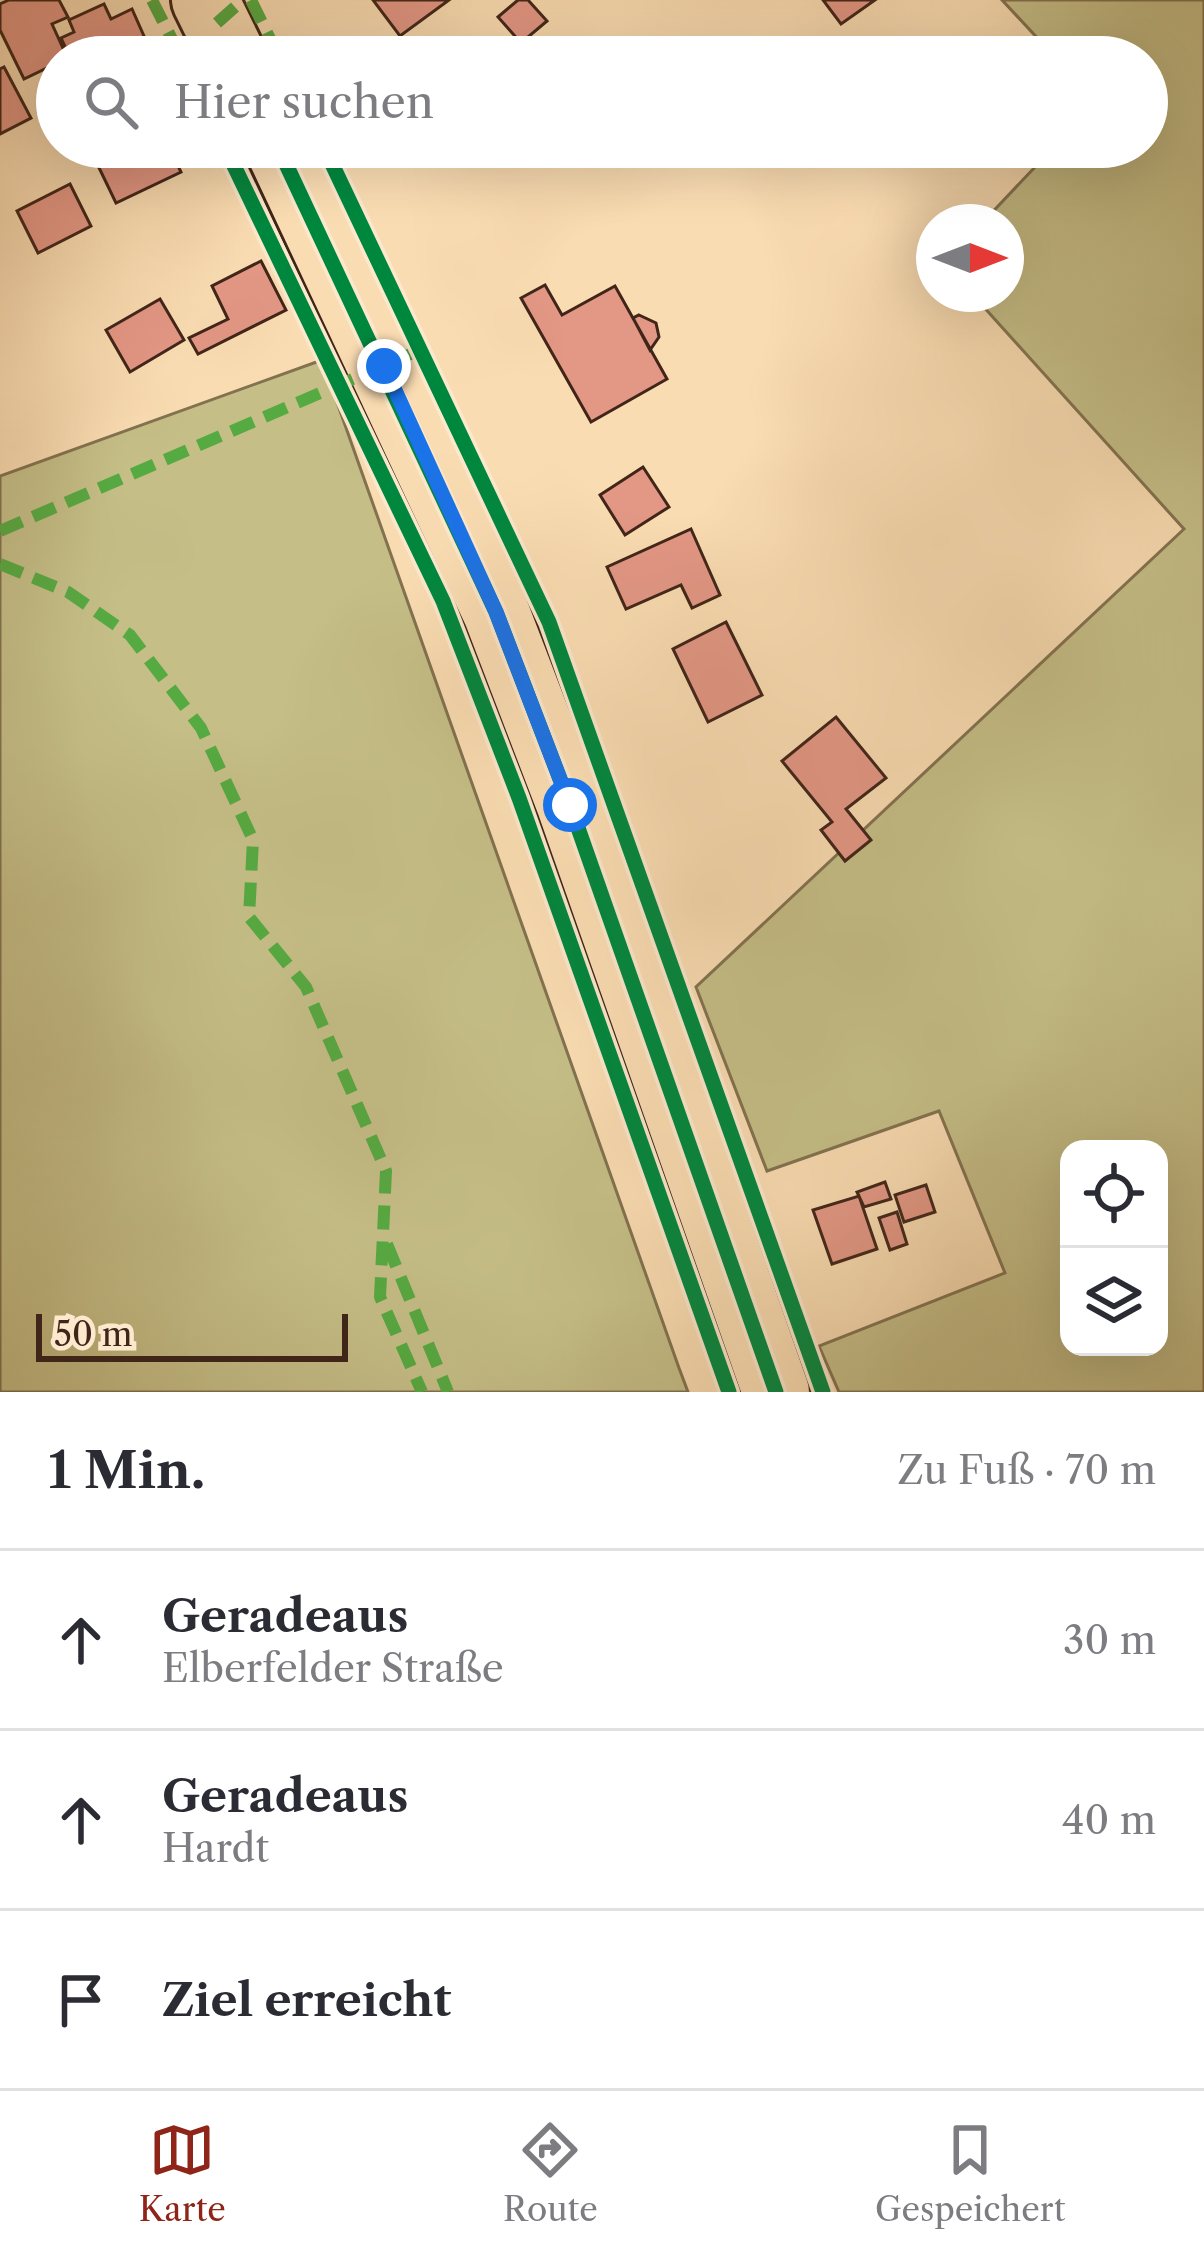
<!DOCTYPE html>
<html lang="de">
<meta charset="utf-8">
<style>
body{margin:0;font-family:"Libre Caslon Text",serif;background:#f7f7f7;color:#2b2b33}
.controls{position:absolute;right:36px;bottom:36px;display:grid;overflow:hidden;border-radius:24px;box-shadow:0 12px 48px #0002}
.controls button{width:108px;height:108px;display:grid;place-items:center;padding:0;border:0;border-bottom:3px solid #e1e1e2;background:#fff;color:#2b2b33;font:60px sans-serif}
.compass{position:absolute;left:916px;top:204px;width:108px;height:108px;border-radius:50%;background:#fff;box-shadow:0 12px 48px #0002;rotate:90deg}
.scale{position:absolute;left:36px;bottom:30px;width:312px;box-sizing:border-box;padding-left:12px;border:6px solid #402519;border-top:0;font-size:33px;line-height:42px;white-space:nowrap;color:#402519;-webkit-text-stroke:9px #fce8cd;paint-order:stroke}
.stop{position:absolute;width:36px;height:36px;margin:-27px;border:9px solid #1a73e8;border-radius:50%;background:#fff}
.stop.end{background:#1a73e8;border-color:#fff;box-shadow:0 3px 12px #0008}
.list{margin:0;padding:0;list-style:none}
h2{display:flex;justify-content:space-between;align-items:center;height:156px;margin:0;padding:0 48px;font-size:51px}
h2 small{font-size:39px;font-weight:400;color:#7c7c81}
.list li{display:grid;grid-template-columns:78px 1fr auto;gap:36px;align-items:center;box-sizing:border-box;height:180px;padding:0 48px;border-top:3px solid #e1e1e2}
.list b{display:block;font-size:45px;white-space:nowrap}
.list p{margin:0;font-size:39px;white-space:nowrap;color:#7c7c81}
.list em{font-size:39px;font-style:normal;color:#7c7c81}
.icon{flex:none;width:66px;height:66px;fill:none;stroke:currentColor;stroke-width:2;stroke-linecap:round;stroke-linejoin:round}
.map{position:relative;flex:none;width:1204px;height:1392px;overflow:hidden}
.search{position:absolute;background:#fff;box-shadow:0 12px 48px #0002;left:36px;right:36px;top:36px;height:132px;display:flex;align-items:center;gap:30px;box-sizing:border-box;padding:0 42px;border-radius:66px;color:#7c7c81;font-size:45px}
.sheet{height:696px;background:#fff}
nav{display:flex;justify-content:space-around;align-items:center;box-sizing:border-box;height:168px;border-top:3px solid #e1e1e2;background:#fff;font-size:33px;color:#7c7c81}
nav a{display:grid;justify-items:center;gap:6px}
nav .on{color:#8f2418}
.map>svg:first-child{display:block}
.green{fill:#c5be87;stroke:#827250;stroke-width:3;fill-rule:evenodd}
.building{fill:#e39785;stroke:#402519;stroke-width:3}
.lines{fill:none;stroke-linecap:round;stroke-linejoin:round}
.primary-casing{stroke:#402519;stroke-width:72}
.primary{stroke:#fadcb2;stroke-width:66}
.quiet{stroke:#56aa42;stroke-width:12;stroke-dasharray:24 12;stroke-linecap:butt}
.cycleway-casing{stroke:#fce8cd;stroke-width:22}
.cycleway{stroke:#00873e;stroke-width:15}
.route{stroke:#1a73e8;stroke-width:15}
</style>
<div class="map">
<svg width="1204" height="1392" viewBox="0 0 1204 1392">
<rect width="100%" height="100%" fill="#fadcb2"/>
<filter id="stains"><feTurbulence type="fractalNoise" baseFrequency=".00167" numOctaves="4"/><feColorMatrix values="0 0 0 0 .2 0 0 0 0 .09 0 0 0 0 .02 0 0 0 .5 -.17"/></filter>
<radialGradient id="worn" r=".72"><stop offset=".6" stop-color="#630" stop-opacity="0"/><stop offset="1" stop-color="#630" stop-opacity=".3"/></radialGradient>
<path class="green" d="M1002 0H1204V1392H839L819 1346 1005 1273 939 1111 767 1171 696 987 1184 529 972 294H1006V222H983L1054 147H1147V57H1055ZM1069 1149H1159V1347H1069Z
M322 360 679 1368 688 1392H0V476Z"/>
<path class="building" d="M9 0H59L68 17 52 24 67 57H57V63L24 79 0 30V4Z
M373 0H449L400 36Z
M518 0H528L547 21 521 43 498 17Z
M823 0H875L841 24Z
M104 4 111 19 132 9 151 52 102 57 94 40 68 53 61 38 74 32 69 20Z
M4 67 31 118 0 134V69Z
M89 147H169L181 172 116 203Z
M70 184 91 226 38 253 17 211Z
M261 261 286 310 198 354 189 338 228 319 212 286Z
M545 285 562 315 615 286 667 379 591 422 521 298Z
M160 299 184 340 130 372 106 330Z
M639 315 656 323 659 337 650 350 633 318Z
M643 467 669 507 625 535 600 495Z
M691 529 720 595 692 608 681 585 626 609 607 567Z
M726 622 762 695 708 722 673 649Z
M836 717 886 778 846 809 871 840 845 861 821 830 832 822 782 761Z
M885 1182 891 1199 864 1207 857 1192Z
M926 1185 935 1212 904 1222 895 1195Z
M859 1196 877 1249 832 1264 813 1210Z
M897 1212 907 1244 890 1250 879 1218Z"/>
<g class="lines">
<defs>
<path id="primary" d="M205 0 233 57
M278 147 496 612 570 805 776 1392"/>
</defs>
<use href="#primary" class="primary-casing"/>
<use href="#primary" class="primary"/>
<path class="quiet" d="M152 0 181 57
M251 0 279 57
M217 23 243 0
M0 531 422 349
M0 564 68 592 130 635 201 728 253 840 249 917 306 987 386 1171 380 1297 422 1392
M387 1244 448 1392"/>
<defs>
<path id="cycleway" d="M225 147 443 601 519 798 729 1392
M278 147 496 612 570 805 776 1392
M324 147 549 622 823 1392"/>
</defs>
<use href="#cycleway" class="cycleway-casing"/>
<use href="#cycleway" class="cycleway"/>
</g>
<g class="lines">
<path class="route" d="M384 366 496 612 570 805"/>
</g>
<rect width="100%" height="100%" filter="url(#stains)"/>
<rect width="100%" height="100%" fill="url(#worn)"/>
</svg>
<div class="controls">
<button><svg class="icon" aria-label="locate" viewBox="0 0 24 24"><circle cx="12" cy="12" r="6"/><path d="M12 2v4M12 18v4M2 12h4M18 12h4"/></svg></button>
<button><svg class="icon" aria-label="layers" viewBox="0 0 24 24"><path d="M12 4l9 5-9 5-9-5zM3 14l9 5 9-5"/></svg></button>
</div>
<svg class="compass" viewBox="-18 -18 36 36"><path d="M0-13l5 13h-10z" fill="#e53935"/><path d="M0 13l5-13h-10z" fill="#7c7c81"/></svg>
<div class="scale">50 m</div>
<div class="stop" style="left:570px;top:805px"></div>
<div class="stop end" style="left:384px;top:366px"></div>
<div class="search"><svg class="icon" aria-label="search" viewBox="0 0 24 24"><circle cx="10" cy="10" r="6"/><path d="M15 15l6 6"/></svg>Hier suchen</div>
</div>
<section class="sheet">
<h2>1 Min.<small>Zu Fuß · 70 m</small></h2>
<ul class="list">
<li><svg class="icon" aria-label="ahead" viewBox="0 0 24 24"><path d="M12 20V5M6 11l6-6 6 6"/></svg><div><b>Geradeaus</b><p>Elberfelder Straße</p></div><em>30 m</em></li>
<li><svg class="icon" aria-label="ahead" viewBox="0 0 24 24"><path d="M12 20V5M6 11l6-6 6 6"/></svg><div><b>Geradeaus</b><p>Hardt</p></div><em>40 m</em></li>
<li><svg class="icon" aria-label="arrive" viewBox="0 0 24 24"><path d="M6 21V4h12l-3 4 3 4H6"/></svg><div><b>Ziel erreicht</b></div></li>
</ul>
</section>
<nav>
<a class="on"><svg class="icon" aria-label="map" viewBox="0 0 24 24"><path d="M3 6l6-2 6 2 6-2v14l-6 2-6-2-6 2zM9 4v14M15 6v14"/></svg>Karte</a>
<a><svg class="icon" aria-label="directions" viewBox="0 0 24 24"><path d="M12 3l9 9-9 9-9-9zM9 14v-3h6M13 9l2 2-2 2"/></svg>Route</a>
<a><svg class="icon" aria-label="saved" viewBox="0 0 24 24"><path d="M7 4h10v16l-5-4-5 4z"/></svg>Gespeichert</a>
</nav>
